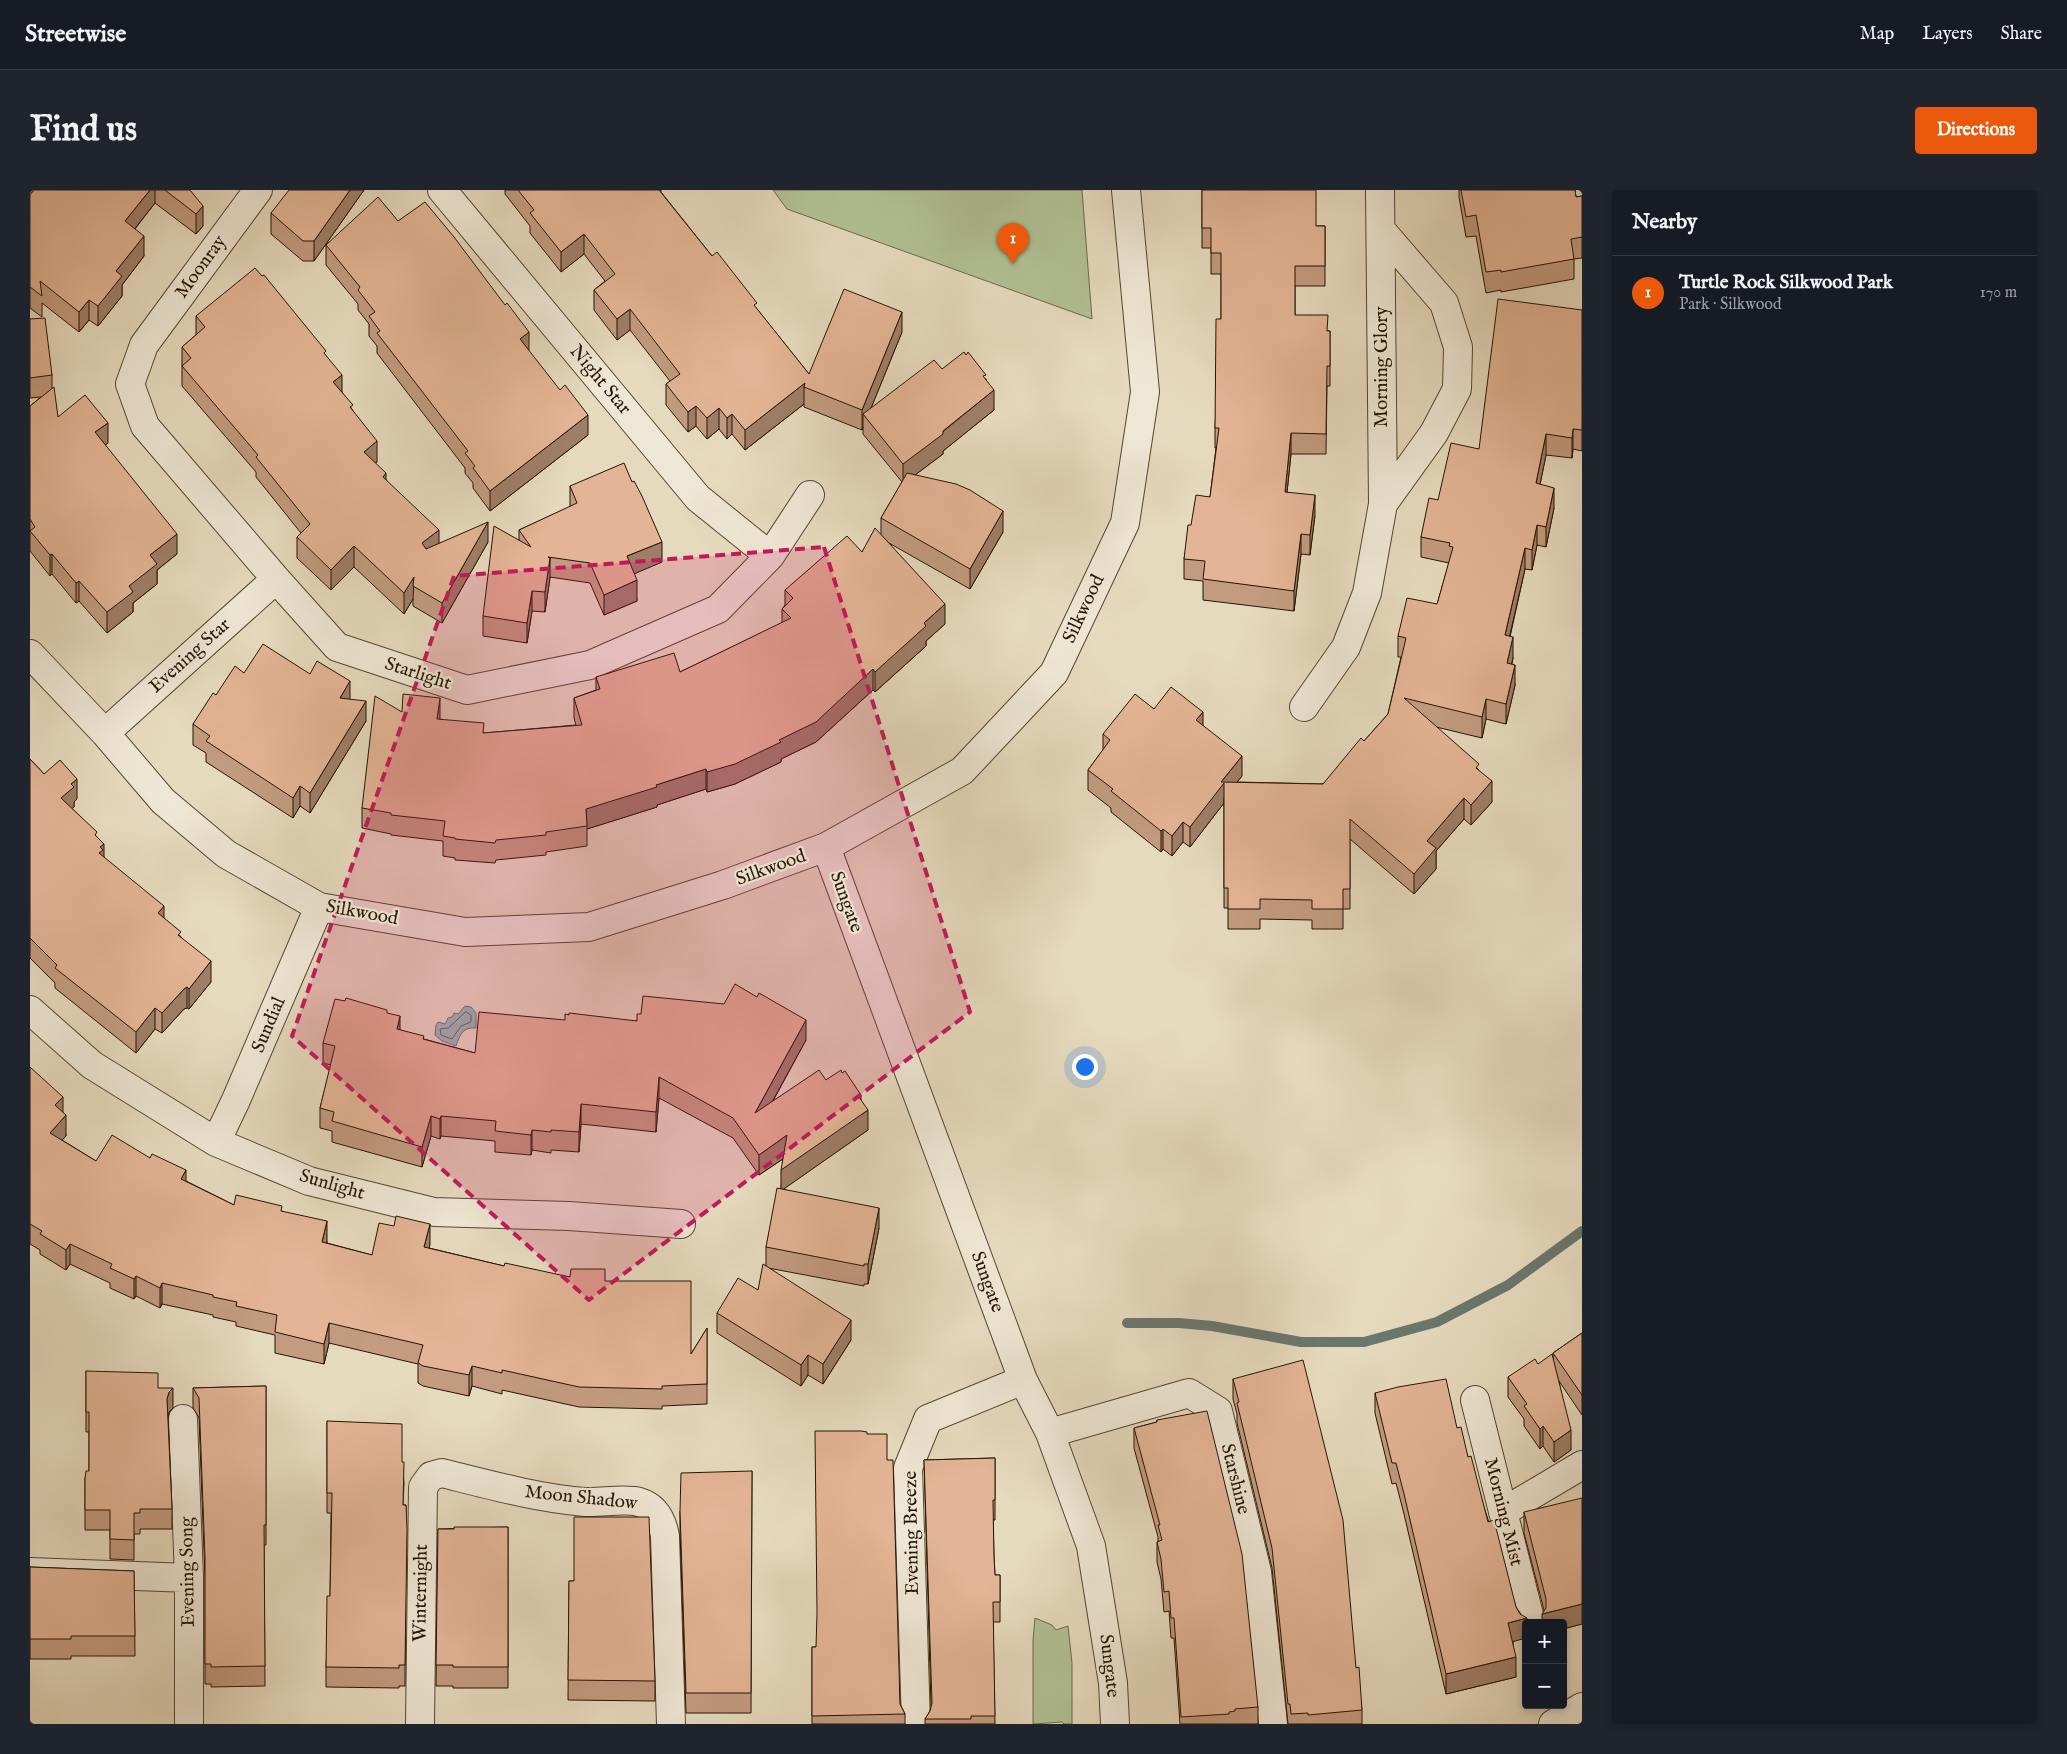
<!DOCTYPE html>
<meta charset="utf-8">
<style>
body{margin:0;font-family:"IM FELL English",serif;background:#20242c;color:#f1f3f6}
.controls{position:absolute;right:15px;bottom:15px;display:grid;overflow:hidden;border-radius:5px;box-shadow:0 2px 8px #0003}
.controls button{width:45px;height:45px;display:grid;place-items:center;padding:0;border:0;border-bottom:1px solid #363941;background:#171b24;color:#f1f3f6;font:25px sans-serif}
.you{position:absolute;left:1054px;top:876px;width:18px;height:18px;margin:-12px;border:4px solid #fff;border-radius:50%;background:#1a73e8;box-shadow:0 0 0 8px #1a73e833}
.badge{display:grid;place-items:center;width:32px;height:32px;border-radius:50%;background:#ea580c;color:#fff;font-size:16px;font-weight:700}
.pin{position:absolute;translate:-50% -41px;filter:drop-shadow(0 1px 2px #0008)}
.pin::after{content:'';position:absolute;top:26px;width:18px;height:15px;background:inherit;clip-path:polygon(0 0,100% 0,50% 100%)}
.list{margin:0;padding:0;list-style:none}
h2{display:flex;justify-content:space-between;align-items:center;height:65px;margin:0;padding:0 20px;font-size:21px}
h2 small{font-size:16px;font-weight:400;color:#9ea1a6}
.list li{display:grid;grid-template-columns:32px 1fr auto;gap:15px;align-items:center;box-sizing:border-box;height:75px;padding:0 20px;border-top:1px solid #363941}
.list b{display:block;font-size:19px;white-space:nowrap}
.list p{margin:0;font-size:16px;white-space:nowrap;color:#9ea1a6}
.list em{font-size:16px;font-style:normal;color:#9ea1a6}
.map{position:relative;flex:none;width:1552px;height:1534px;overflow:hidden;border-radius:5px}
header{display:flex;align-items:center;gap:30px;box-sizing:border-box;height:70px;padding:0 25px;background:#171b24;border-bottom:1px solid #363941}
header strong{font-size:24px}
nav{display:flex;gap:28px;margin-inline-start:auto;font-size:18px}
.intro{display:flex;align-items:center;justify-content:space-between;box-sizing:border-box;height:120px;padding:0 30px}
h1{margin:0;font-size:35px}
.button{padding:12px 22px;border-radius:5px;background:#ea580c;color:#fff;font-size:18px;font-weight:700}
main{display:flex;gap:30px;padding:0 30px}
aside{flex:1;background:#171b24;border-radius:5px;box-shadow:0 2px 8px #0003}
.map>svg:first-child{display:block}
.green{fill:#b1c195;stroke:#6b6a4c}
.water{fill:#97bab6;stroke:#69786e}
.lines{fill:none;stroke-linecap:round;stroke-linejoin:round}
.shore{stroke:#5e675c;stroke-width:1}
.stream{stroke:#69786e;stroke-width:10}
.street-casing{stroke:#554632;stroke-width:30}
.street{stroke:#efe7d5;stroke-width:28}
.wall{fill:#c39b80;stroke:#251403}
.shaded-wall{fill:#9f7e68;stroke:#251403}
.building{fill:#e3b495;stroke:#251403}
.marked{fill:#c2185b;fill-opacity:0.2;stroke:#c2185b;stroke-width:4;stroke-dasharray:10 6;stroke-linejoin:round}
.labels{text-anchor:middle;dominant-baseline:central;stroke-width:4.5;stroke-linejoin:round;paint-order:stroke}
.street-label{font-size:19px;fill:#251403;stroke:#efe7d5}
</style>
<header>
<strong>Streetwise</strong>
<nav><a>Map</a><a>Layers</a><a>Share</a></nav>
</header>
<div class="intro"><h1>Find us</h1><a class="button">Directions</a></div>
<main>
<div class="map">
<svg width="1552" height="1534" viewBox="0 0 1552 1534">
<rect width="100%" height="100%" fill="#e6dabe"/>
<filter id="stains"><feTurbulence type="fractalNoise" baseFrequency=".004" numOctaves="4"/><feColorMatrix values="0 0 0 0 .2 0 0 0 0 .09 0 0 0 0 .02 0 0 0 .5 -.17"/></filter>
<radialGradient id="worn" r=".72"><stop offset=".6" stop-color="#630" stop-opacity="0"/><stop offset="1" stop-color="#630" stop-opacity=".3"/></radialGradient>
<path class="green" d="M743 0H1052L1062 129 757 19Z
M1005 1428 1022 1435 1026 1440 1038 1436 1042 1473V1534H1034L1032 1532 1003 1534V1450Z"/>
<path class="water" d="M435 816 441 817 446 823V838C433 837 430 844 426 856L412 851 405 845 406 835 408 832 415 834 418 828 422 827 424 823 428 824Z"/>
<g class="lines">
<path class="shore" d="M436 822 441 825V832L431 836 422 849 411 845 410 839 418 838Z"/>
<path class="stream" d="M1097 1133H1149L1182 1136 1271 1152H1334L1407 1132 1478 1095 1552 1041"/>
<defs>
<path id="street" d="M228 0 114 155 100 194 115 236 246 389 307 457 437 500 560 475 688 419 740 366 780 305
M412 0 668 308 740 366
M1351 40 1414 113 1428 157 1427 199 1404 243 1353 314
M0 464 75 543 133 611 196 664 289 717 435 742 559 737 693 695 796 657 932 581 1024 483 1095 333 1115 202 1096 0
M1274 517 1316 457 1337 403 1353 314 1350 0
M75 543 246 389
M796 657 993 1190 1020 1243 1061 1356 1083 1493 1085 1534
M0 820 62 875 186 952 279 991 404 1022 539 1026 651 1034
M186 952 206 910 289 717
M1445 1210 1501 1433
M153 1229 159 1388V1534
M1020 1243 1159 1203 1188 1221 1227 1382 1243 1534
M1473 1322 1552 1275
M0 1382 159 1388
M390 1534 393 1297 401 1286 412 1283C460 1295 507 1308 555 1312 571 1313 595 1308 609 1312 626 1317 632 1330 635 1346L641 1534
M886 1534 878 1278 898 1229 993 1190
M1523 1534 1552 1517"/>
</defs>
<use href="#street" class="street-casing"/>
<use href="#street" class="street"/>
</g>
<path class="wall" d="M4 0H160L173 36 166 44 125 13 105 39 114 66 92 95V106L68 136 59 130 49 142 12 113V127L0 118V5Z
M334 0 284 71H273L241 44V23Z
M475 0H631V2L682 66 727 119 779 184 872 142 841 218 912 179 956 189 964 220 913 261V264L885 285 973 342 940 399 859 353 915 434 896 451V456L845 502 843 500 786 552 751 569V572L705 594 677 602 676 599 627 615V617L557 639V656L516 662V665L466 670 465 673 425 670V668L413 666V651L361 645V644L332 638V618L372 522 410 529 454 543 546 535 544 528V508L566 500V487L650 482 752 433V419L755 415V400L832 362 851 344V328L872 292 833 244V237L832 240 774 217V214L715 260 702 244 697 249 689 239 677 249 666 236 658 242 636 215V194L640 191 600 140 587 150 564 120V100L575 91 554 64 531 82 500 43V36L475 4Z
M1172 0 1286 36H1295V96H1265V125L1298 141H1300V196H1297L1296 264H1261L1257 302 1285 325 1280 365 1271 364 1264 421 1173 410V391L1154 389V369L1161 335 1180 307 1186 258H1185V238L1191 129V84H1181V58H1172Z
M1429 0H1545L1546 7 1552 6V68L1544 69V89L1471 102V100L1456 103 1446 46 1436 47 1429 7Z
M368 31 499 161 558 245 460 321 443 298V293L435 283V278L347 163V156L339 146V134L328 120V114L296 75V55Z
M1552 120V261L1543 259 1542 268 1516 265 1510 294 1524 318 1516 357 1507 355 1502 380 1495 379 1480 447 1483 468 1482 474 1485 495 1476 534 1456 529 1452 548 1406 537 1449 580 1462 612 1441 635 1434 629 1406 661V679L1384 704 1320 649V719H1313V739H1282V730L1230 729V739H1198V718H1194V613L1160 657 1153 652 1142 666 1133 659 1131 662 1081 622V618L1058 600V580L1073 560V544L1124 519 1173 535 1212 586 1207 592 1293 594 1334 551 1358 524 1371 467H1368V446L1407 414 1408 411 1419 373 1391 367V347L1408 310 1449 259Z
M166 126 296 166 312 202 323 221 347 272 345 273 356 290 409 353 458 352 412 433 383 416V409L374 424 324 377 301 400 267 368V347L271 343 226 287V282L152 196V157L166 145Z
M0 129 22 185V198L28 227 78 253 75 255 147 364 127 380V394L103 413V422L77 443 49 411 46 413 22 384 20 386 0 361V216L11 207 0 208Z
M540 296 632 372 604 383 607 411 574 425 560 393 520 387 515 422 502 421 497 453 453 446V426L489 350V340L540 317Z
M214 483 280 484 320 509 336 531 280 623 270 616 263 628 176 572V563L163 555V534L186 505Z
M0 569 14 584 47 609 44 612V617L42 618 67 647 74 667 134 728 151 747 181 792 159 819 157 818 154 819 132 843 125 839 106 863 25 798V793L0 768Z
M357 823 370 840 394 849 445 863 535 830 607 831 776 850 743 911 796 890 831 910 838 940 753 999 849 1038 838 1094H834V1096L738 1078 821 1150 793 1194 778 1185 771 1196 687 1143V1123L728 1100 736 1076V1057L751 999 753 969 729 985 703 948 629 908 626 942 551 934 549 962 521 960V963L502 960 501 965 465 962V951L411 946 410 949 401 946 392 977 302 952V941L290 938V918L301 875 293 873V853Z
M0 877 33 922 36 946 32 950 66 971 156 991 204 1015 252 1021 297 1051V1053L342 1065 400 1054 399 1058 474 1076 540 1087 575 1091 661 1164 677 1138V1214L632 1216V1219L549 1217 472 1200V1204L442 1196 439 1206 393 1196 388 1193V1174L299 1153 294 1174 245 1163V1145L206 1136V1132L183 1127V1125L132 1114 130 1118 106 1106 104 1109 80 1098V1093L40 1074 36 1080 10 1064V1060L0 1054Z
M1552 1143V1225L1529 1191 1541 1260 1524 1272 1513 1256 1510 1259 1494 1236V1229L1478 1207V1187L1508 1174 1523 1171V1163Z
M56 1181 128 1198 143 1218 139 1222 138 1227 142 1319V1339H110V1344H104V1370L80 1369V1340H55V1288L59 1281V1242H56Z
M1203 1189 1326 1478 1332 1520V1534H1258L1242 1378 1207 1233V1224L1203 1209Z
M236 1196V1355H234L235 1496 181 1497V1494H175V1388L169 1228 163 1218V1198Z
M1345 1203 1427 1238 1438 1267 1486 1417 1497 1433 1483 1452 1486 1487 1416 1504 1374 1324 1366 1293 1362 1294 1345 1223Z
M1127 1230 1228 1517V1534H1150L1144 1448H1141L1139 1421 1134 1422 1131 1389 1127 1372V1352L1128 1351V1347L1104 1258V1238L1127 1232Z
M297 1231 372 1272 374 1293 373 1315H376L375 1496H369V1498L296 1497V1477L300 1406 301 1323H297Z
M837 1244 857 1270 870 1514 875 1524V1534H782V1457H786Z
M965 1268V1330H963L964 1367 965 1385H970V1432H963L965 1534H895V1529L900 1521 901 1516 894 1270Z
M722 1281 721 1523H656L650 1342V1321Z
M1494 1322 1552 1434 1533 1439V1433H1512L1514 1420 1494 1343Z
M478 1337V1498H423V1496H406L408 1339Z
M0 1377 104 1381 105 1466H41V1469H0Z
M539 1391H544L625 1491V1511L538 1510Z"/>
<path class="shaded-wall" d="M120 0H125V13L95 51V31Z
M320 0H334L284 71V51Z
M173 16V36L166 44V24Z
M554 44V64L531 82V62Z
M114 46V66L92 95V106L68 136V116L86 81Z
M59 110V130L49 142V122Z
M600 119V140L587 150V129Z
M872 122V142L837 228 833 224V237L832 240V220Z
M499 142V162L490 149Z
M312 185V205L303 192Z
M775 193 774 197V214L715 260V240Z
M964 200V220L913 261V264L873 294V274Z
M666 216V236L658 242V222Z
M689 218V239L677 249V228Z
M702 224V244L697 249V228Z
M558 225V245L460 321V301Z
M78 233V253L65 263V242Z
M1543 239V259L1542 268V248Z
M1261 243V264L1255 322V302Z
M1516 244V265L1506 314V293Z
M347 251V272L334 282V262Z
M356 283V303L353 287Z
M1524 298V318L1516 357V337Z
M1285 305V325L1280 365V345Z
M973 321V342L940 399V379Z
M458 332V352L412 433V413Z
M1507 335V355L1502 380V360Z
M409 340V360L392 373V353Z
M147 344V364L127 380V394L103 413V422L77 443V422L99 396 120 365Z
M1271 344V364L1264 421V401Z
M632 352V372L597 387V366Z
M324 356V377L301 400V380Z
M1495 358V379L1475 466V445Z
M22 364V384L20 386V365Z
M520 368V388L515 422V402Z
M384 387 383 409 374 424V403Z
M607 390V411L574 425V405Z
M49 391V411L46 413V393Z
M502 401V421L497 453V433Z
M915 414V434L896 451V456L845 502V482L894 433Z
M1483 447V468L1477 493V473Z
M1485 475V495L1476 534V514Z
M843 479V500L786 552 751 569V572L705 594 677 602V582L749 550Z
M320 491V511L310 508Z
M410 508V528L407 549V529Z
M1456 509V529L1452 548V527Z
M336 511V531L280 623V603Z
M1173 522V542L1166 530Z
M1212 566V586L1194 608V613L1160 657V637L1191 592Z
M676 579V599L627 615V617L557 639 556 619 626 595Z
M47 589V609L44 612V617L31 628V608L41 594Z
M1462 591V612L1441 635V615Z
M270 596V616L263 628V608Z
M1434 608V629L1406 661V679L1384 704V684L1397 651Z
M1153 632V652L1142 666V646Z
M1133 639V659L1131 662V641Z
M74 654V674L69 663 70 657Z
M134 716V736L128 723Z
M181 771V792L159 819V799Z
M157 797V818L154 819 132 843V823L154 799Z
M125 818V839L106 863V842Z
M370 826V847L367 839Z
M776 830V850L725 943V923Z
M629 887V908L626 942V922Z
M831 905V925L838 920V940L751 1001V980Z
M33 907V928L25 915Z
M551 914V934L549 962V942Z
M36 925V946L20 963V943Z
M401 926V946L392 977V957Z
M411 926V946L410 949V929Z
M502 940V960L501 965V945Z
M757 945V966L729 985V965Z
M156 980V1000L151 989Z
M849 1018V1038L838 1094V1074Z
M297 1031V1051L292 1072V1052Z
M400 1034V1054L394 1077V1057Z
M40 1054V1074L36 1080V1060Z
M106 1086V1106L104 1109V1089Z
M132 1093V1114L130 1118V1098Z
M821 1130V1150L793 1194V1174Z
M299 1133V1153L294 1174V1154Z
M778 1165V1185L771 1196V1175Z
M442 1176V1196L439 1206V1185Z
M143 1198V1218L139 1222 137 1230V1209L139 1202Z
M1513 1236V1256L1510 1259V1239Z
M1541 1240V1260L1524 1272V1252Z
M1552 1414V1434L1533 1439V1433H1512V1424Z
M1497 1428V1433H1496V1448L1478 1453V1433Z
M1486 1467V1487L1416 1504V1484Z"/>
<path class="building" d="M4 0H120L95 31 114 46 86 81 92 86 68 116 59 110 49 122 10 91 12 106 0 97V5Z
M135 0H160L173 16 166 24Z
M259 0H320L284 51H273L241 23Z
M488 0H629L682 66 687 62 727 113 724 115 779 184 814 99 872 122 832 220 774 197 775 193 715 240 702 224 697 228 689 218 677 228 666 216 658 222 636 194 650 184 600 119 587 129 564 100 585 84 554 44 531 62 500 23 504 20Z
M1172 0H1286V36H1295V76H1265V125H1298L1297 141H1300V176H1297L1296 244 1261 243 1255 302 1285 305 1280 345 1271 344 1264 401 1173 389 1175 371 1154 369 1158 335H1161L1166 305 1180 307 1189 238H1185L1186 129H1191V63H1181V38H1172Z
M1431 0H1545L1546 7 1552 6V47L1541 49 1544 69 1471 82V80L1456 82 1446 25 1436 27Z
M348 7 368 31 395 12 424 47 475 115 477 113 499 142 490 149 530 200 535 195 558 225 460 301 443 278 445 276 435 263 438 261 347 143 350 141 339 126 345 122 328 100 330 97 296 55Z
M225 78 232 86 234 85 296 161 294 163 312 185 303 192 323 215 320 217 347 251 334 262 356 283 353 287 409 340 392 353 396 359 458 332 412 413 383 396 384 387 374 403 324 356 301 380 267 347 280 334 226 267 228 265 152 176 161 168 152 157 175 137 166 126Z
M1468 109 1552 120V240L1543 239 1542 248 1516 244 1506 293 1524 298 1516 337 1507 335 1502 360 1495 358 1475 445 1483 447 1477 473 1485 475 1476 514 1456 509 1452 527 1374 508 1449 574 1446 578 1462 591 1441 615 1434 608 1397 651 1406 658 1384 684 1320 629V699H1313V719H1282V710L1230 709V719H1198V698H1194V593L1160 637 1153 632 1142 646 1133 639 1131 641 1081 601 1083 599 1058 580 1080 550 1073 544 1105 504 1124 519 1141 497 1173 522 1166 530 1212 566 1191 592 1293 594 1331 548 1334 551 1358 524 1376 448 1368 446 1377 408 1407 414 1408 411 1423 357 1419 356 1420 353 1391 347 1399 308 1408 310 1421 253 1449 259Z
M15 128 22 185 0 188V129Z
M934 162 936 165 938 162 956 185 953 186 964 200 913 241V244L873 274 833 224 904 170 912 179Z
M24 197 28 227 55 205 78 233 65 242 147 344 120 365 127 374 99 396 103 402 77 422 49 391 46 393 22 364 20 365 0 341 5 337 0 329V216Z
M594 273 602 292 604 291 612 306 632 352 597 366 607 390 574 405 560 373 518 367 520 368 515 402 502 401 497 433 453 426 464 336 501 357 489 340 547 313 540 296Z
M877 283 926 294 940 300 973 321 940 379 851 328Z
M845 338 915 414 894 433 896 436 845 482 843 479 786 532 749 550 751 552 705 574 677 582 676 579 626 595 627 597 556 619 557 636 516 642V645L466 650 465 653 425 649V648L413 646 415 631 361 625V623L332 618 345 506 372 522 373 504 410 508 407 529 454 533 453 543 552 535 544 508 570 499 566 487 644 463 650 482 761 428 752 419 763 408 755 400 817 346 832 362Z
M233 454 280 484 287 471 320 491 310 508 336 511 280 603 270 596 263 608 176 551 180 546 163 534 183 503 186 505 205 476 214 483Z
M0 569 14 584 30 570 47 589 41 594 44 597 31 608 67 642 65 645 74 654 70 657 73 660 69 663 134 716 128 723 151 742 148 745 181 771 159 799 157 797 154 799 132 823 125 818 106 842 25 778 27 775 0 748Z
M705 794 727 807 729 803 776 830 725 923 789 880 796 890 811 880 812 883 815 881 831 905 829 907 838 920 751 980 757 945 729 965 703 928 629 887 626 922 551 914 549 942 521 940V942L502 940 501 945 465 941 466 931 411 926 410 929 401 926 392 957 302 931 304 922 290 918 305 856 293 853 305 809 315 811 316 808 357 820V823L370 826 367 839 394 846 393 849 445 863 449 822 535 830V824L539 825V823L607 831V824H611L613 806 694 814Z
M0 877 33 907 25 915 36 925 20 943 66 971 82 945 120 968 122 964 156 980 151 989 204 1015 206 1005 252 1016 251 1021 297 1031 292 1052 342 1065 349 1033 364 1036 366 1026 400 1034 394 1057 474 1076 475 1073 540 1087 541 1079H575V1091H661V1164L677 1138V1194L632 1196V1199L549 1197 472 1180V1183L442 1176 439 1185 393 1176 388 1173 393 1155 299 1133 294 1154 245 1142 247 1125 206 1116 207 1112 183 1107V1105L132 1093 130 1098 106 1086 104 1089 80 1078 82 1074 40 1054 36 1060 10 1044 12 1041 0 1034Z
M747 998 849 1018 838 1074H834V1076L736 1057Z
M733 1074 821 1130 793 1174 778 1165 771 1175 687 1123 708 1088 728 1100Z
M1552 1143V1205L1523 1163Z
M1522 1164 1541 1240 1524 1252 1513 1236 1510 1239 1494 1216 1497 1214 1478 1187 1505 1169 1508 1174Z
M1273 1170 1313 1330 1326 1478 1329 1477 1332 1520 1278 1525V1523L1261 1524 1260 1514H1258L1242 1358 1207 1213 1209 1212 1203 1189Z
M56 1181 128 1183V1198H143L139 1202 137 1209 142 1319H110V1323H104V1350L80 1349V1320H55V1288L56 1281H59V1222H56Z
M1416 1189 1427 1238 1431 1237 1438 1267 1441 1266 1458 1332 1464 1330 1486 1417 1490 1424 1497 1428 1478 1433 1486 1467 1416 1484 1374 1304 1366 1273H1362L1345 1203 1368 1197Z
M236 1196V1335H234L235 1476 181 1477V1474H175V1368L169 1208 163 1198Z
M1177 1221 1212 1364 1228 1517 1205 1519V1521L1199 1522V1524L1151 1527 1144 1428H1141L1139 1401 1134 1402 1131 1369 1127 1352 1132 1350 1128 1335H1130L1104 1238 1127 1232V1230Z
M297 1231 372 1234V1272H374L373 1315H376L377 1339 375 1475H369V1478L296 1477 297 1406H300L302 1303H297Z
M785 1241H831L837 1242V1244H857V1270H863L870 1514 875 1524 782 1526V1457H786L787 1423Z
M965 1268V1310H963L964 1367 965 1385H970V1412H963L965 1526H941V1529H895L900 1521 902 1513 894 1270Z
M722 1281 721 1503H656L650 1321 651 1283Z
M1552 1308V1414L1512 1424 1516 1418V1409L1494 1322Z
M544 1327H619L625 1491 538 1490 539 1391H544Z
M424 1337H478V1477H423V1475H406L408 1339H424Z
M0 1377 104 1381 105 1446H41V1449H0Z"/>
<path class="marked" d="M794 357 940 822 559 1110 262 846 424 386Z"/>
<g class="labels">
<g class="street-label">
<text transform="translate(171 77) rotate(-54)">Moonray</text>
<text transform="translate(1352 177) rotate(-90)">Morning Glory</text>
<text transform="translate(570 190) rotate(50)">Night Star</text>
<text transform="translate(1054 419) rotate(-65)">Silkwood</text>
<text transform="translate(160 466) rotate(-42)">Evening Star</text>
<text transform="translate(388 484) rotate(18)">Starlight</text>
<text transform="translate(741 678) rotate(-20)">Silkwood</text>
<text transform="translate(816 712) rotate(70)">Sungate</text>
<text transform="translate(332 723) rotate(10)">Silkwood</text>
<text transform="translate(239 835) rotate(-67)">Sundial</text>
<text transform="translate(302 995) rotate(16)">Sunlight</text>
<text transform="translate(957 1092) rotate(70)">Sungate</text>
<text transform="translate(1205 1289) rotate(76)">Starshine</text>
<text transform="translate(551 1308) rotate(6)">Moon Shadow</text>
<text transform="translate(1473 1322) rotate(76)">Morning Mist</text>
<text transform="translate(882 1343) rotate(-91)">Evening Breeze</text>
<text transform="translate(158 1382) rotate(-91)">Evening Song</text>
<text transform="translate(391 1403) rotate(-89)">Winternight</text>
<text transform="translate(1079 1476) rotate(83)">Sungate</text>
</g>
</g>
<rect width="100%" height="100%" filter="url(#stains)"/>
<rect width="100%" height="100%" fill="url(#worn)"/>
</svg>
<div class="controls">
<button>+</button>
<button>−</button>
</div>
<div class="you"></div>
<div class="pin badge" style="left:983px;top:74px">1</div>
</div>
<aside>
<h2>Nearby<small></small></h2>
<ul class="list">
<li><span class="badge">1</span><div><b>Turtle Rock Silkwood Park</b><p>Park · Silkwood</p></div><em>170 m</em></li>
</ul>
</aside>
</main>
